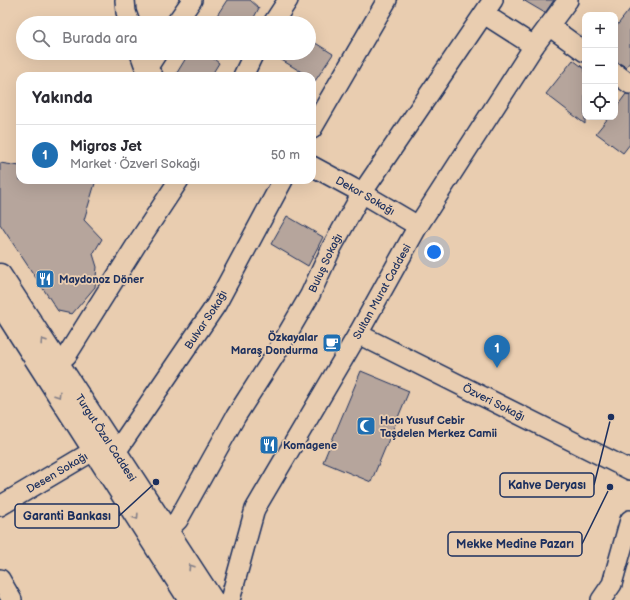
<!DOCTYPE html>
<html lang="tr">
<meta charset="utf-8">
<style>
body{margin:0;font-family:"Balsamiq Sans",sans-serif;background:#f7f7f7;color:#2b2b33}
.controls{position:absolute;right:12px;top:12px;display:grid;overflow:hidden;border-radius:8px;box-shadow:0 4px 16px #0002}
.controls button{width:36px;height:36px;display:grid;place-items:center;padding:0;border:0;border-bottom:1px solid #e1e1e2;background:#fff;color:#2b2b33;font:20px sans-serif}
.you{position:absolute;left:434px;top:252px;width:14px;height:14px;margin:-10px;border:3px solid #fff;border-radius:50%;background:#1a73e8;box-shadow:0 0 0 6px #1a73e833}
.badge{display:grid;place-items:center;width:26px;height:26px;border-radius:50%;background:#1f6fb2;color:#fff;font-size:13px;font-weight:700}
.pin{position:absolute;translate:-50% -33px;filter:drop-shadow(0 1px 2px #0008)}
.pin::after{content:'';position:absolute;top:21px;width:14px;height:12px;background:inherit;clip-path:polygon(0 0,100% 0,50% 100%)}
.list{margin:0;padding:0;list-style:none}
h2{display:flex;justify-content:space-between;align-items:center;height:52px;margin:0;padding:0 16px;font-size:17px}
h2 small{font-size:13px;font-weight:400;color:#7c7c81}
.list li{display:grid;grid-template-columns:26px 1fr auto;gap:12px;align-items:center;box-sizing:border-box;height:60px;padding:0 16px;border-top:1px solid #e1e1e2}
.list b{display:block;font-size:15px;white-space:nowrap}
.list p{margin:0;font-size:13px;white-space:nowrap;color:#7c7c81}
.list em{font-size:13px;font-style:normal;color:#7c7c81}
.icon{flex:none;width:22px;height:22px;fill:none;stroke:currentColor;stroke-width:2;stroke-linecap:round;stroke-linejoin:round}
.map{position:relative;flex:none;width:630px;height:600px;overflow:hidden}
.search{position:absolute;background:#fff;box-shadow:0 4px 16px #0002;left:16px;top:16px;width:300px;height:44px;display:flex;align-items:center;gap:10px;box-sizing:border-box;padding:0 14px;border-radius:22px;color:#7c7c81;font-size:15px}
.panel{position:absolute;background:#fff;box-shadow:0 4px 16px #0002;left:16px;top:72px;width:300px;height:112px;border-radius:12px}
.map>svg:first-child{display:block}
.building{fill:#b6a59c;stroke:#1b2f5e}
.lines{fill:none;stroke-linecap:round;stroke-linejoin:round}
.street-casing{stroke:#1b2f5e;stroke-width:22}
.primary-casing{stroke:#1b2f5e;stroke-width:25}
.street{stroke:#e9cdb0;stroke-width:19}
.primary{stroke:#e9cdb0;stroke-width:22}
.oneway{stroke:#827e87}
.labels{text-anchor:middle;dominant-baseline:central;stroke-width:3.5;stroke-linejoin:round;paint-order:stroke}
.street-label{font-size:11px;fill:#1b2f5e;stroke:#e9cdb0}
.poi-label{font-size:11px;font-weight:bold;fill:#1b2f5e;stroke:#e9cdb0;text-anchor:start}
.leader{fill:none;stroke:#1b2f5e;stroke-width:1.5}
.callout-dot{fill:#1b2f5e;stroke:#e9cdb0;stroke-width:1.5}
.callout{fill:#e9cdb0;stroke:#1b2f5e;stroke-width:1.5}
.callout-label{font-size:12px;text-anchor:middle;font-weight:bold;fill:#1b2f5e}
</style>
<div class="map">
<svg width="630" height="600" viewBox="0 0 630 600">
<rect width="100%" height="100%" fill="#e9cdb0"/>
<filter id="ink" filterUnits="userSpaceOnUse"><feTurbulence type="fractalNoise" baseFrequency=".025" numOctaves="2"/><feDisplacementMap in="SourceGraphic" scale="8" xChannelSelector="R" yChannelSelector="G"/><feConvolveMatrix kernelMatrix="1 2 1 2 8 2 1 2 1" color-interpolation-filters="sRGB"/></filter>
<g filter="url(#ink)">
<path class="building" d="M227 0H250L259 8 251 23H212Z
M523 0H554L545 13Z
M630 9V62L626 67 621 64 615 62V28Z
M309 39 333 54 315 81 312 79V76H308L270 53H309Z
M189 53H206L219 63 211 76H175Z
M573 60 585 69V124L546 94Z
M626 94 630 95V144L623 153 596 133 609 117H615V109Z
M0 163 20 166V180H96L84 220 102 239 93 254 97 267 95 287 72 314 58 311 0 224Z
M287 216 323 237 308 266 271 244Z
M361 371 409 391 371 482 323 462Z"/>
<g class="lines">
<defs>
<g id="street">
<path d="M125 0 126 12 130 23"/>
<path d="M484 14 534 46"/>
<path d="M176 23 192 0"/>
<path d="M273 23 288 0"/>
<path d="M549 26 585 52"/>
<path d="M140 53 146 70 153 76"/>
<path d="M146 70 157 53"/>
<path d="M615 73 630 84"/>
<path d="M243 76 254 53"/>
<path d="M312 129 387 0"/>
<path id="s1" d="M312 166 362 193 418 226"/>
<path id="s2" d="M358 334 630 470"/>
<path d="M58 363 67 355 138 242 179 180"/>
<path id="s3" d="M116 452 216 305 283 180"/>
<path id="s4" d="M0 506 93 451"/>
<path id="s5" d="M167 531 178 520 236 416 275 355 310 295 332 247 362 193 493 0"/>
<path d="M0 579 12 600"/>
<path id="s6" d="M230 600 255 509 358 334 418 226 534 46 568 0"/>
<path d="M601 600 612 584 630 520"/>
</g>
<g id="primary">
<path id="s7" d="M0 275 212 600"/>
<path d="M0 303 190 600"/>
</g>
</defs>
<use href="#street" class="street-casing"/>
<use href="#primary" class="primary-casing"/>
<use href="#street" class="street"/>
<use href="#primary" class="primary"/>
</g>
<defs><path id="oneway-chevron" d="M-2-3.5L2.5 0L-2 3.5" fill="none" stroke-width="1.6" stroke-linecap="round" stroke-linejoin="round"/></defs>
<g class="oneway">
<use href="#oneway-chevron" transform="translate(43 341) rotate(-123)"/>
<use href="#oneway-chevron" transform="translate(58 395) rotate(57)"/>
<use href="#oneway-chevron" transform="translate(136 517) rotate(57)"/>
<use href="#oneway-chevron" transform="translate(191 567) rotate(-123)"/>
</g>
</g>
<defs>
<symbol id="restaurant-square" viewBox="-11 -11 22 22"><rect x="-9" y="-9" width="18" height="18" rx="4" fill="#1f6fb2" stroke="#e9cdb0"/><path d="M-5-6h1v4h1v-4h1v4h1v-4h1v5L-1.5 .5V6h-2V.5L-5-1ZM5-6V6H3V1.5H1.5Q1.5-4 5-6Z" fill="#fff"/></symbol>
<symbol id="cafe-square" viewBox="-11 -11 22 22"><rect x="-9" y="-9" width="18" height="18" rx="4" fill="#1f6fb2" stroke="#e9cdb0"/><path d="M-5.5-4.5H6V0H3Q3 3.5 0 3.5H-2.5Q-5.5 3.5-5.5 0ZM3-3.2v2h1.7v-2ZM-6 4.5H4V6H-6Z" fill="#fff"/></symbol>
<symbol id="mosque-square" viewBox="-11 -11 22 22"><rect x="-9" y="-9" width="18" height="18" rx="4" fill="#1f6fb2" stroke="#e9cdb0"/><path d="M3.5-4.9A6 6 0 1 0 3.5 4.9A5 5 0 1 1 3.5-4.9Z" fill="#fff"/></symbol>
</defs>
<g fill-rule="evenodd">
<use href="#restaurant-square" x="34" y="268" width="22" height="22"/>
<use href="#cafe-square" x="321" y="332" width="22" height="22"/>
<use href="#mosque-square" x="355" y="415" width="22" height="22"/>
<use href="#restaurant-square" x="258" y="434" width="22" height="22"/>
</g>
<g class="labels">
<g class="street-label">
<text stroke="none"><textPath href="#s1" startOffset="61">Dekor Sokağı</textPath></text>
<text stroke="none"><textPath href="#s5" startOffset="312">Buluş Sokağı</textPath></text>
<text stroke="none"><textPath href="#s6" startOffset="346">Sultan Murat Caddesi</textPath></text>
<text stroke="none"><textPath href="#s3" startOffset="160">Bulvar Sokağı</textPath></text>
<text stroke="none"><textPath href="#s2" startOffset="152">Özveri Sokağı</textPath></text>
<text stroke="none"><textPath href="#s7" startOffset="194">Turgut Özal Caddesi</textPath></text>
<text stroke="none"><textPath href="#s4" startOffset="66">Desen Sokağı</textPath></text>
</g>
<g class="poi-label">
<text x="59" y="279">Maydonoz Döner</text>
<text x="318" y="337" text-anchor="end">Özkayalar<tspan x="318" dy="13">Maraş Dondurma</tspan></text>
<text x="380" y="420">Hacı Yusuf Cebir<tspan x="380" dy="13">Taşdelen Merkez Camii</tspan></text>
<text x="283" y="445">Komagene</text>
</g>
</g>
<path class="leader" d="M611 417L594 485M156 482L119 516M610 487L582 544"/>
<g class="callout-dot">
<circle cx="611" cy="417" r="4"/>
<circle cx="156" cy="482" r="4"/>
<circle cx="610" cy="487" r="4"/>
</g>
<g class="callout">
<rect x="500" y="473" width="94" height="24" rx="4"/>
<rect x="15" y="504" width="104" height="24" rx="4"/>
<rect x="448" y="532" width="134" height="24" rx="4"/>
</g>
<g class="callout-label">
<text x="547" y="489">Kahve Deryası</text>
<text x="67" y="520">Garanti Bankası</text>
<text x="515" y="548">Mekke Medine Pazarı</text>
</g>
</svg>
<div class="controls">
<button>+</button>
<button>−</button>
<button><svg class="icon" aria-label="locate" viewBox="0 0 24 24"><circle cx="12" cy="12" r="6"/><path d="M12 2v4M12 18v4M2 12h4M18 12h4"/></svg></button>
</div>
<div class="you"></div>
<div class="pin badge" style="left:497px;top:368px">1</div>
<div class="search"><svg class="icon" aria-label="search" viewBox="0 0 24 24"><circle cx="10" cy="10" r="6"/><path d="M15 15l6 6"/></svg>Burada ara</div>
<section class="panel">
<h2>Yakında<small></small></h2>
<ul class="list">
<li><span class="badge">1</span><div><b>Migros Jet</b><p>Market · Özveri Sokağı</p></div><em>50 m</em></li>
</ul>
</section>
</div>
